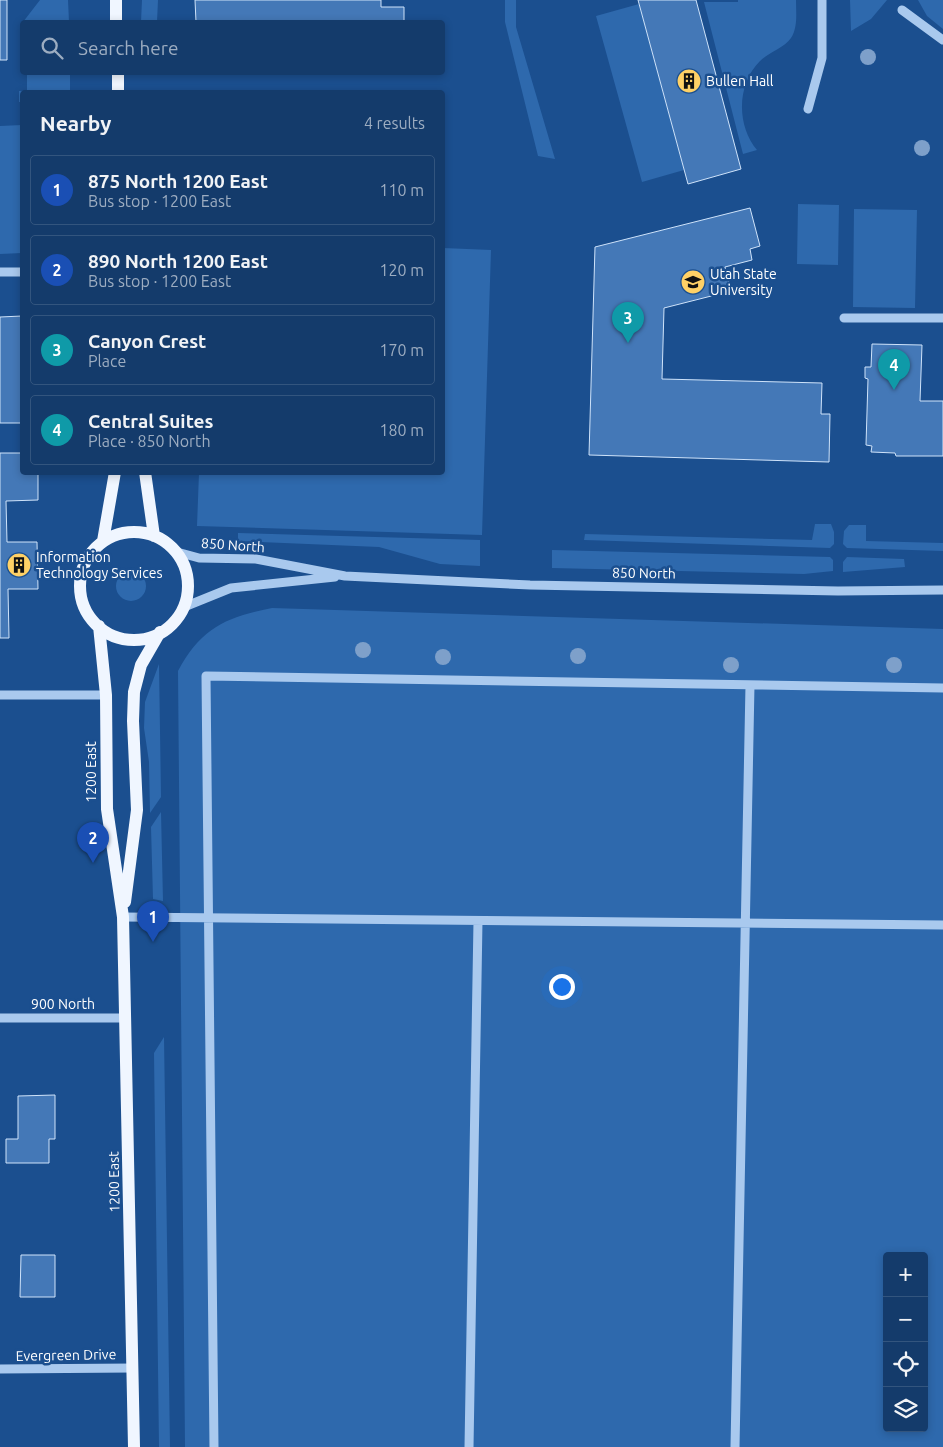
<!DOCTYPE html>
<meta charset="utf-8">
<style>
body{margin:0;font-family:Ubuntu,sans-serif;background:#1d4271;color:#f1f3f6}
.controls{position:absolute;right:15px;bottom:15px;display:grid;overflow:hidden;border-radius:5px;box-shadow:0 2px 8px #0003}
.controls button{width:45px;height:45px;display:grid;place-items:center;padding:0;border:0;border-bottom:1px solid #33557e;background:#143b6b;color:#f1f3f6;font:25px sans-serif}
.you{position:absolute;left:561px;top:986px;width:18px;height:18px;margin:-12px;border:4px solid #fff;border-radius:50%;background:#1a73e8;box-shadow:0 0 0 8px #1a73e833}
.badge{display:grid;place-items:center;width:32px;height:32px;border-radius:50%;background:#ffd166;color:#fff;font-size:16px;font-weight:700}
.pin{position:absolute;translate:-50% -41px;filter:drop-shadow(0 1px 2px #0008)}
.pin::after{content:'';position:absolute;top:26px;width:18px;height:15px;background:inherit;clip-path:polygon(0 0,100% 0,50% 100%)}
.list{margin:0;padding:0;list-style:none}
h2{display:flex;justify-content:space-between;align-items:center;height:65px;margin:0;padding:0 20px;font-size:21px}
h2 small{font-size:16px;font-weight:400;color:#9dadc1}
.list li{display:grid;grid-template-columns:32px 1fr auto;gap:15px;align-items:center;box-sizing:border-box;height:70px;margin:0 10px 10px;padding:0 10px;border:1px solid #33557e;border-radius:5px}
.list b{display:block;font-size:19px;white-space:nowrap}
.list p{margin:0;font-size:16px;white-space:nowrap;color:#9dadc1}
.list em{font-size:16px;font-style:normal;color:#9dadc1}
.icon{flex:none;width:28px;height:28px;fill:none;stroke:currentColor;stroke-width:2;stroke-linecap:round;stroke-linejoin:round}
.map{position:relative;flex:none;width:943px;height:1447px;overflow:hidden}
.search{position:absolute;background:#143b6b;box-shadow:0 2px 8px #0003;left:20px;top:20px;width:425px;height:55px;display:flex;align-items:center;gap:12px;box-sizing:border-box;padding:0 18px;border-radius:5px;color:#9dadc1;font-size:19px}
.panel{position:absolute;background:#143b6b;box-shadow:0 2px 8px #0003;left:20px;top:90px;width:425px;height:385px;border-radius:5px}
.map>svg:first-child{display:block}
.green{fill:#2e69ad;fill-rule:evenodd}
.building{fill:#4478b7;stroke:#cfe3fa}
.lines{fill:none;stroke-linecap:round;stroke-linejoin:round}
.minor{stroke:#a9c9ee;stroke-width:9}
.major{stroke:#f0f6ff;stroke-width:12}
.tree{fill:#7ea0ca}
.labels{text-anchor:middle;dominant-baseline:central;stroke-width:5;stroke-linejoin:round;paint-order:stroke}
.poi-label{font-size:14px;fill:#fff;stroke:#1b4f8f;text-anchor:start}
.street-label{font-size:14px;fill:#fff;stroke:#1b4f8f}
</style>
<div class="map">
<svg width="943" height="1447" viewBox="0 0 943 1447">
<rect width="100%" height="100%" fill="#1b4f8f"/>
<path class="green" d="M40 0H68L69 22H23Z
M142 0H158L157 22H141Z
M505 0H516V27L555 159 538 156 505 22Z
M738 0H796C796 13 798 27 791 38 784 48 769 52 760 61 737 84 736 125 757 150L743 154 704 2H738Z
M850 0H887L871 19 851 31Z
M918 0H943V29L927 16Z
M639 4 684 170 642 182 596 16Z
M27 73H70V92H22V102H19V91H27Z
M22 125V253L0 254V126Z
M798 204 839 205 838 265 797 264Z
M854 209 917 210 915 308 853 307Z
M443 248 491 250 482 535 197 526 199 473 442 472Z
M815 524H831L834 532V544L830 548 584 540 585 534 812 540Z
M849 525H866V541L943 543V551L847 548 843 544 844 531Z
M238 533 480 540V566L440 564 379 547 238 541Z
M552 550 830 557 833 560V571L804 574 552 568Z
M847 557 904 559 905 567 843 572V562Z
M116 586a15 15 0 1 1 30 0a15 15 0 1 1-30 0Z
M272 608 943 629V1447H185L178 671C201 628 226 617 272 608ZM887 1256H924V1428H887Z
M159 664 161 797 150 813 149 762 144 728 145 702Z
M161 812 163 901 153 899 151 827Z
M164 1037 170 1447H159L154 1053Z"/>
<path class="building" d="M0 0H7V60H0Z
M195 0H381V7H404V22H196Z
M638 0H696L741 169 688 184Z
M750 208 760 246 750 249 752 260 725 267 731 291 664 308 662 379 822 383 821 414H830L829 462 589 455 595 247Z
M22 316V423H0V317Z
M872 344 922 345 920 401H943V456H896L895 453 871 452 872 446 866 445 868 379 865 378V367H871Z
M0 453H22V472H38V500L6 501 7 542H37L38 589H8L9 638H0Z
M55 1095V1139H49V1163H6V1139H18V1096Z
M21 1255H55V1297H20Z"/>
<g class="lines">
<path class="minor" d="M902 10 943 40
M808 109 822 58V0
M0 272H22
M844 318H943
M177 552 199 558 256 559 345 576 530 585 838 591 943 590
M184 607 231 588 335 577
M0 695H106
M123 917 943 925
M0 1018H125
M0 1369 133 1368
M214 1447 206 676 943 688
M469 1447 478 921
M735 1447 750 685"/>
<path class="major" d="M116 0V22
M118 72V92
M145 472 154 536
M80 586a54 54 0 1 1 108 0a54 54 0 1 1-108 0Z
M103 541 115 472
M99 626 106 695 107 809 123 917 134 1447
M125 902 137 810 133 721 134 692 141 665 160 632"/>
</g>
<g class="tree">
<circle cx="868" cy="57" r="8"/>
<circle cx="922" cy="148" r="8"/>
<circle cx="363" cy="650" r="8"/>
<circle cx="578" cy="656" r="8"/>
<circle cx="443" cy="657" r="8"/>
<circle cx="731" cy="665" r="8"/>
<circle cx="894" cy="665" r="8"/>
</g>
<defs>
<symbol id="building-disc" viewBox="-11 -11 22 22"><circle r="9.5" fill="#ffd166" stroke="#1b4f8f"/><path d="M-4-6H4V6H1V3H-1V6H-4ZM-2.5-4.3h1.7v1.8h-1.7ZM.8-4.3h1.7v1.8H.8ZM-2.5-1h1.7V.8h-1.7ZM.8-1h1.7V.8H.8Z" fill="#111"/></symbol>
<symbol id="university-disc" viewBox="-11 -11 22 22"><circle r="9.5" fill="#ffd166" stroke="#1b4f8f"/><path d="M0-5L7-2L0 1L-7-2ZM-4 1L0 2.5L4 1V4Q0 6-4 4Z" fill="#111"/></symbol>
</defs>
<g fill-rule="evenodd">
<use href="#building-disc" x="675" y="67" width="28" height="28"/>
<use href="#university-disc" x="679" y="268" width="28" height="28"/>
<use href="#building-disc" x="5" y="551" width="28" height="28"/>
</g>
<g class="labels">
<g class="poi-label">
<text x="706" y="81">Bullen Hall</text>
<text x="710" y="274">Utah State<tspan x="710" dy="16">University</tspan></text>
<text x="36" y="557">Information<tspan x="36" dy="16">Technology Services</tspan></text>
</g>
<g class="street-label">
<text transform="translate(233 545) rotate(4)">850 North</text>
<text transform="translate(644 573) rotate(1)">850 North</text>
<text transform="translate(91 772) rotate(-90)">1200 East</text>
<text x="63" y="1004">900 North</text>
<text transform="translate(114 1182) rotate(-91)">1200 East</text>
<text transform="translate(66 1355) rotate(-1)">Evergreen Drive</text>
</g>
</g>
</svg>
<div class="controls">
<button>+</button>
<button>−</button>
<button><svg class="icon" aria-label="locate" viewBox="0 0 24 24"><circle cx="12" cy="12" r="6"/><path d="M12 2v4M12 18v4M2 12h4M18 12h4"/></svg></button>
<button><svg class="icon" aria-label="layers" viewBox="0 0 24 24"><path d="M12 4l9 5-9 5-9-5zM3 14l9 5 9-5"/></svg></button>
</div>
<div class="you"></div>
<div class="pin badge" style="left:153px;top:942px;background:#1a4fb4">1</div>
<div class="pin badge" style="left:93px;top:863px;background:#1a4fb4">2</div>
<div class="pin badge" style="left:628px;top:343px;background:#0f9aa8">3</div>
<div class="pin badge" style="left:894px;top:390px;background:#0f9aa8">4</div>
<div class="search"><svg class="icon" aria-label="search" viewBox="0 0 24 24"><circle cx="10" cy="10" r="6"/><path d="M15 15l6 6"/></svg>Search here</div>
<section class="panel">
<h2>Nearby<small>4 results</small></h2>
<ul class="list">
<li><span class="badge" style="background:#1a4fb4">1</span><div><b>875 North 1200 East</b><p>Bus stop · 1200 East</p></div><em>110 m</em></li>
<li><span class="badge" style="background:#1a4fb4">2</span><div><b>890 North 1200 East</b><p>Bus stop · 1200 East</p></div><em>120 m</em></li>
<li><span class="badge" style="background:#0f9aa8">3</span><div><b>Canyon Crest</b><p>Place</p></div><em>170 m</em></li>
<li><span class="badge" style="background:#0f9aa8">4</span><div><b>Central Suites</b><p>Place · 850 North</p></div><em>180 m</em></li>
</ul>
</section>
</div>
